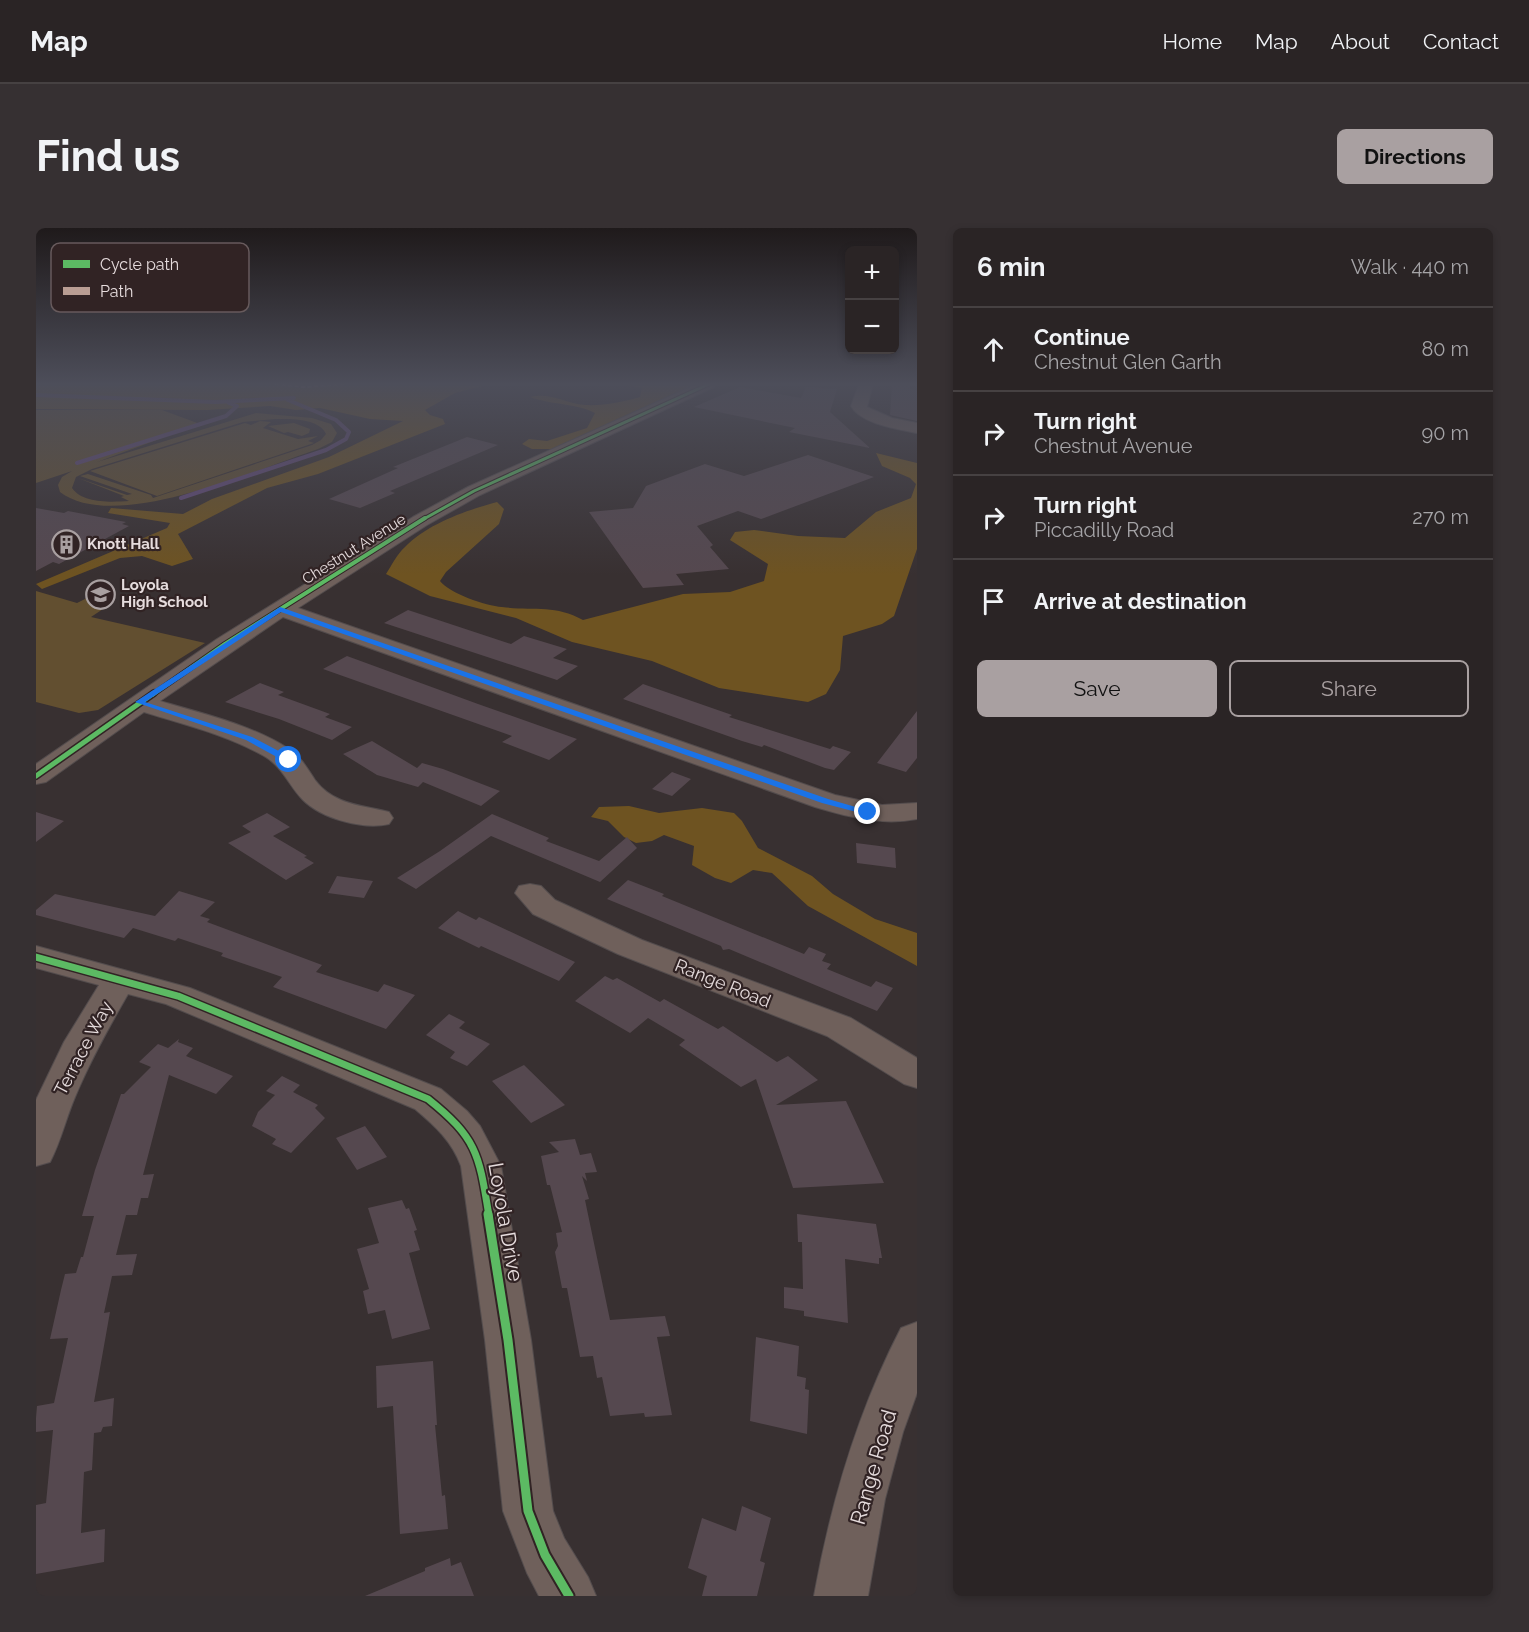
<!DOCTYPE html>
<meta charset="utf-8">
<style>
body{margin:0;font-family:Raleway,sans-serif;background:#363032;color:#f1f3f6}
.controls{position:absolute;right:18px;top:18px;display:grid;overflow:hidden;border-radius:9px;box-shadow:0 3px 9px #0003}
.controls button{width:54px;height:54px;display:grid;place-items:center;padding:0;border:0;border-bottom:2px solid #464142;background:#2a2425;color:#f1f3f6;font:30px sans-serif}
.stop{position:absolute;width:18px;height:18px;margin:-14px;border:4px solid #1a73e8;border-radius:50%;background:#fff}
.stop.end{background:#1a73e8;border-color:#fff;box-shadow:0 2px 6px #0008}
.list{margin:0;padding:0;list-style:none}
h2{display:flex;justify-content:space-between;align-items:center;height:78px;margin:0;padding:0 24px;font-size:26px}
h2 small{font-size:20px;font-weight:400;color:#a5a4a7}
.list li{display:grid;grid-template-columns:39px 1fr auto;gap:18px;align-items:center;box-sizing:border-box;height:84px;padding:0 24px;border-top:2px solid #464142}
.list b{display:block;font-size:22px;white-space:nowrap}
.list p{margin:0;font-size:20px;white-space:nowrap;color:#a5a4a7}
.list em{font-size:20px;font-style:normal;color:#a5a4a7}
.actions{display:flex;gap:12px;padding:18px 24px}
.actions a{flex:1;padding:14px 0;border:2px solid #a9a0a1;border-radius:9px;text-align:center;font-size:21px;color:#a9a0a1}
.actions .main{background:#a9a0a1;color:#111}
.icon{flex:none;width:33px;height:33px;fill:none;stroke:currentColor;stroke-width:2;stroke-linecap:round;stroke-linejoin:round}
.map{position:relative;flex:none;width:881px;height:1368px;overflow:hidden;border-radius:9px}
header{display:flex;align-items:center;gap:36px;box-sizing:border-box;height:84px;padding:0 30px;background:#2a2425;border-bottom:2px solid #464142}
header strong{font-size:28px}
nav{display:flex;gap:33px;margin-inline-start:auto;font-size:21px}
.intro{display:flex;align-items:center;justify-content:space-between;box-sizing:border-box;height:144px;padding:0 36px}
h1{margin:0;font-size:42px}
.button{padding:15px 27px;border-radius:9px;background:#a9a0a1;color:#111;font-size:21px;font-weight:700}
main{display:flex;gap:36px;padding:0 36px}
aside{flex:1;background:#2a2425;border-radius:9px;box-shadow:0 3px 9px #0003}
.map>svg:first-child{display:block}
.green{fill:#624f30;fill-rule:evenodd}
.forest{fill:#6e5321}
.lines{fill:none;stroke-linecap:round;stroke-linejoin:round}
.stream{stroke:#624a78;stroke-width:4}
.building{fill:#55484f}
.minor-casing{stroke:#534c4d;stroke-width:2}
.minor{fill:#6f605b;fill-rule:evenodd}
.quiet{stroke:#b99d93;stroke-width:2;stroke-dasharray:4.5 2;stroke-linecap:butt}
.cycleway-far4-casing{stroke:#312324;stroke-width:5}
.cycleway-far3-casing{stroke:#312324;stroke-width:6}
.cycleway-far2-casing{stroke:#312324;stroke-width:8}
.cycleway-far1-casing{stroke:#312324;stroke-width:10}
.cycleway-casing{stroke:#312324;stroke-width:13}
.cycleway-far4{stroke:#5cba63;stroke-width:3}
.cycleway-far3{stroke:#5cba63;stroke-width:4}
.cycleway-far2{stroke:#5cba63;stroke-width:5}
.cycleway-far1{stroke:#5cba63;stroke-width:7}
.cycleway{stroke:#5cba63;stroke-width:9}
.route{fill:#1a73e8}
.labels{text-anchor:middle;dominant-baseline:central;stroke-width:4.5;stroke-linejoin:round;paint-order:stroke}
.far-poi-label{font-size:15px;font-weight:bold;fill:#e6dcdd;stroke:#312324;text-anchor:start}
.far-street-label{font-size:15px;fill:#e6dcdd;stroke:#312324}
.street-label{font-size:18px;fill:#e6dcdd;stroke:#312324}
.near-street-label{font-size:21px;fill:#e6dcdd;stroke:#312324}
.key{fill:#312324;stroke:#675a5c;stroke-width:1.5}
.key-label{font-size:16px;fill:#e6dcdd}
</style>
<header>
<strong>Map</strong>
<nav><a>Home</a><a>Map</a><a>About</a><a>Contact</a></nav>
</header>
<div class="intro"><h1>Find us</h1><a class="button">Directions</a></div>
<main>
<div class="map">
<svg width="881" height="1368" viewBox="0 0 881 1368">
<rect width="100%" height="100%" fill="#383031"/>
<path class="green" d="M0 182H126L164 196 61 234 220 185 276 190 295 196 301 205 296 214 282 221C222 241 79 306 24 264L22 257 26 249 36 243 0 255ZM239 191C254 191 283 190 290 206L285 212 276 217 117 270 115 267 52 246 44 248 96 266 91 267 42 250 88 268 85 269 93 273C76 274 47 276 36 260L40 249 56 241 207 194Z
M224 193 235 194 227 200 262 211 282 208 272 213 278 215 121 268 54 243 209 195 215 197Z
M258 195 274 201 273 205 266 208 252 204 248 205 232 198Z
M0 363 41 375 53 369 76 375 55 389 169 415 62 482 43 485 0 474Z"/>
<path class="forest" d="M0 156H240L261 160 315 156H454L419 165 389 182 394 187 407 191 409 196 282 246 231 260 142 306 157 331 136 338 106 328 84 330 6 361 0 356 131 300 134 295 72 285 75 280 147 286 176 271 293 229 367 193 334 191 284 180 260 182 234 178 171 182 0 181Z
M580 156H667L524 221H496L486 216 493 211 511 213 551 200 559 185C540 175 515 177 494 169 514 164 529 175 549 177 568 178 586 174 604 169L606 160Z
M840 225 881 235V321L858 388 846 396 807 408 804 442 790 466 772 474 683 460 616 433 536 414 480 390 394 368 350 346C356 337 361 326 369 319 391 296 431 282 461 274L468 281 463 296 410 344 404 353C413 365 450 378 466 379 497 383 518 376 547 392L647 366 694 364 728 353 732 336 694 312 699 304 718 302 762 308 809 310 840 284 875 270 880 256 874 250 846 238Z
M593 578 623 585 666 580 698 585 706 593 722 620 776 648 797 666 839 691 881 705V738L772 678 736 645 717 642 695 655 679 650 656 637 658 618 628 607 616 613 600 615 588 609 572 593 555 589 563 579Z"/>
<g class="lines">
<path class="stream" d="M0 167 179 174 258 170
M41 235 190 188 201 178 193 175
M145 270 290 222 310 211 313 204 300 192 252 172"/>
</g>
<path class="building" d="M856 156 874 158V161L881 162V193L854 187Z
M704 159 765 170 770 159 801 161 794 184 834 220 753 204 759 200 658 179Z
M431 209 462 217 354 263 359 265 324 280 293 271 362 240 357 239Z
M772 227 838 249 725 291 702 283 661 298 677 317 674 319 693 341 640 346 648 357 607 360 553 284 597 280 610 258 669 236 708 248Z
M0 280 28 285 32 283 90 294 86 296 93 298 23 336 17 334 0 343Z
M372 382 475 416 488 408 531 421 517 430 542 438 521 452 348 395Z
M311 428 442 476 541 511 513 532 466 514 476 508 287 441Z
M224 455 248 464 242 467 294 486 289 489 316 499 296 512 243 491 189 474Z
M607 456 696 487 693 489 778 516 794 521 797 518 815 524 798 542 789 540 728 517 726 519 706 513 587 471Z
M881 483V530L870 544 841 535Z
M336 513 381 540 386 535 407 541 464 563 445 578 387 554 382 559 341 547 307 526Z
M636 544 655 551 636 568 616 561Z
M0 584 28 593 0 614Z
M231 585 254 599 237 608 271 628 268 629 278 635 250 652 192 615 215 604 206 598Z
M456 586 513 610 510 613 563 633 591 609 601 620 564 654 455 608 380 661 361 650 404 623Z
M820 615 859 620 860 640 821 635Z
M301 648 337 653 328 670 292 665Z
M592 652 628 666 626 668 768 726 773 719 790 726 786 733 795 736 791 741 835 759 840 753 857 760 841 783 693 721 687 722 685 718 571 671Z
M143 663 179 674 164 688 174 691 171 694 286 737 280 744 342 764 348 756 379 767 350 801 237 759 246 749 185 728 187 725 142 710 139 713 97 700 88 710 0 687V682L19 666 119 688Z
M422 683 440 692 443 689 539 734 523 753 445 718 443 720 402 700Z
M569 748 577 752 581 750 624 774 628 771 682 801 687 798 741 834 752 828 782 852 740 877 810 873 848 955 757 960 720 851 705 859 643 817 649 812 612 790 594 805 539 773Z
M413 786 429 794 423 800 454 816 431 838 414 830 419 824 390 807Z
M143 811 142 814 157 820 150 828 197 848 180 866 133 847 107 947 118 946 112 970H105L101 987H90L80 1027 101 1026 96 1047 76 1048 68 1085 74 1084 58 1174 78 1170 76 1198 67 1199 65 1204 58 1205 56 1242 48 1244 45 1305 69 1301 68 1334 0 1346V1277L10 1275 17 1202 0 1204V1190L1 1178 18 1175 32 1110 14 1111 25 1062 29 1046 40 1045 45 1029H47L58 988H46L59 942 85 866H88L115 839 103 834 122 816 132 820Z
M488 837 529 877 495 895 456 853Z
M246 848 264 857 257 864 282 877 279 880 289 890 255 925 236 916 240 911 216 898 222 884 239 867 230 863Z
M329 898 351 929 321 942 300 910Z
M539 911 544 927 555 925 561 944 549 945 551 953 546 948 553 971 549 972 574 1092 629 1088 634 1108 621 1109 636 1187 609 1189 608 1185 574 1188 566 1149 561 1150 557 1128 544 1129 531 1060H526L519 1024 522 1018 520 1005 526 1004 514 957H511L505 928 523 924 513 914Z
M366 972 370 981 373 980 381 1002 378 1003 384 1022 373 1025 394 1101 356 1111 349 1082 332 1086 327 1063 333 1061 321 1021 343 1015 332 980Z
M761 986 840 996 846 1030H843V1036L809 1031 812 1095 768 1088V1083L748 1080V1059L767 1061 766 1014H762Z
M720 1109 763 1118 761 1148 770 1150 769 1161 773 1162 771 1206 714 1193Z
M397 1133 401 1197H399L406 1268 409 1267 412 1301 364 1306 357 1178 341 1180 340 1138Z
M706 1278 735 1290 724 1333 729 1335 721 1368H666L671 1348 652 1340 666 1290 700 1303Z
M414 1330 415 1338 425 1334 438 1368H329L389 1343V1340Z"/>
<g class="lines">
<defs>
<path id="minor" d="M661 156H680L678 159 444 267 391 297 262 380 799 567 846 577 881 575V591C846 598 813 589 779 579L247 389 124 473C167 486 214 496 253 521 265 529 271 540 279 552 298 577 325 577 353 584L357 590 353 596C328 602 286 591 267 572 253 558 247 539 228 528 191 507 149 497 108 484L10 554 0 556V536L181 411 377 289 432 259Z
M823 156H837L831 179 856 190 881 195V205C862 201 825 196 815 178Z
M494 656 505 658 519 672 606 712 815 790 881 830V860L868 856 791 808 582 726 497 686 479 665 483 658Z
M0 718 154 760 405 861 431 883 444 898 465 938 495 1112 517 1283 528 1310 552 1349 560 1368H503L491 1345 467 1283 449 1112 425 938C416 913 399 898 379 881L130 776 92 766C73 799 54 833 39 869 30 890 25 913 14 934L0 938V872L28 814 63 757 0 740Z
M881 1094V1165L867 1204 849 1271 832 1368H778C795 1274 821 1185 865 1100Z"/>
</defs>
<use href="#minor" class="minor-casing"/>
<use href="#minor" class="minor"/>
<path class="quiet" d="M239 156 267 159 311 156"/>
<defs>
<path id="cycleway-far4" d="M386 292 438 263 673 156"/>
<path id="cycleway-far3" d="M116 467 189 416 389 290"/>
<path id="cycleway-far2" d="M0 548 118 465"/>
<path id="cycleway-far1" d="M0 729 142 768 392 871C442 911 443 927 453 988"/>
<path id="cycleway" d="M452 986 472 1112 492 1283 509 1327 533 1368"/>
</defs>
<use href="#cycleway-far4" class="cycleway-far4-casing"/>
<use href="#cycleway-far3" class="cycleway-far3-casing"/>
<use href="#cycleway-far2" class="cycleway-far2-casing"/>
<use href="#cycleway-far1" class="cycleway-far1-casing"/>
<use href="#cycleway" class="cycleway-casing"/>
<use href="#cycleway-far4" class="cycleway-far4"/>
<use href="#cycleway-far3" class="cycleway-far3"/>
<use href="#cycleway-far2" class="cycleway-far2"/>
<use href="#cycleway-far1" class="cycleway-far1"/>
<use href="#cycleway" class="cycleway"/>
</g>
<linearGradient id="sky" x2="0" y2="1"><stop stop-color="#1f1a1b"/><stop offset="0.45" stop-color="#4d4e5a"/><stop offset="1" stop-color="#4d4e5a" stop-opacity="0"/></linearGradient>
<rect width="881" height="347" fill="url(#sky)"/>
<path class="route" d="M244 379 792 571 837 584 832 587 786 575 245 384 109 474 216 509 256 530V534H250L210 512 99 474Z"/>
<defs>
<symbol id="building-ring" viewBox="-11 -11 22 22"><circle r="9.5" fill="#312324" stroke="#a9a0a1" stroke-width="1.5"/><path d="M-4-6H4V6H1V3H-1V6H-4ZM-2.5-4.3h1.7v1.8h-1.7ZM.8-4.3h1.7v1.8H.8ZM-2.5-1h1.7V.8h-1.7ZM.8-1h1.7V.8H.8Z" fill="#a9a0a1"/></symbol>
<symbol id="school-ring" viewBox="-11 -11 22 22"><circle r="9.5" fill="#312324" stroke="#a9a0a1" stroke-width="1.5"/><path d="M0-5L7-2L0 1L-7-2ZM-4 1L0 2.5L4 1V4Q0 6-4 4Z" fill="#a9a0a1"/></symbol>
</defs>
<g fill-rule="evenodd">
<use href="#building-ring" x="14" y="300" width="33" height="33"/>
<use href="#school-ring" x="48" y="350" width="33" height="33"/>
</g>
<g class="labels">
<g class="far-poi-label">
<text x="51" y="316">Knott Hall</text>
<text x="85" y="357">Loyola<tspan x="85" dy="17">High School</tspan></text>
</g>
<g class="far-street-label">
<text transform="translate(318 321) rotate(-32)">Chestnut Avenue</text>
</g>
<g class="street-label">
<text transform="translate(687 755) rotate(22)">Range Road</text>
<text transform="translate(47 820) rotate(-62)">Terrace Way</text>
</g>
<g class="near-street-label">
<text transform="translate(470 994) rotate(80)">Loyola Drive</text>
<text transform="translate(837 1239) rotate(-74)">Range Road</text>
</g>
</g>
<rect x="15" y="15" width="198" height="69" rx="9" class="key"/>
<rect x="27" y="32" width="27" height="8" fill="#5cba63"/>
<rect x="27" y="59" width="27" height="8" fill="#b99d93"/>
<g class="key-label">
<text x="64" y="42">Cycle path</text>
<text x="64" y="69">Path</text>
</g>
</svg>
<div class="controls">
<button>+</button>
<button>−</button>
</div>
<div class="stop" style="left:253px;top:532px"></div>
<div class="stop end" style="left:832px;top:584px"></div>
</div>
<aside>
<h2>6 min<small>Walk · 440 m</small></h2>
<ul class="list">
<li><svg class="icon" aria-label="ahead" viewBox="0 0 24 24"><path d="M12 20V5M6 11l6-6 6 6"/></svg><div><b>Continue</b><p>Chestnut Glen Garth</p></div><em>80 m</em></li>
<li><svg class="icon" aria-label="right" viewBox="0 0 24 24"><path d="M7 20v-9h11M14 6l5 5-5 5"/></svg><div><b>Turn right</b><p>Chestnut Avenue</p></div><em>90 m</em></li>
<li><svg class="icon" aria-label="right" viewBox="0 0 24 24"><path d="M7 20v-9h11M14 6l5 5-5 5"/></svg><div><b>Turn right</b><p>Piccadilly Road</p></div><em>270 m</em></li>
<li><svg class="icon" aria-label="arrive" viewBox="0 0 24 24"><path d="M6 21V4h12l-3 4 3 4H6"/></svg><div><b>Arrive at destination</b></div></li>
</ul>
<div class="actions"><a class="main">Save</a><a>Share</a></div>
</aside>
</main>
